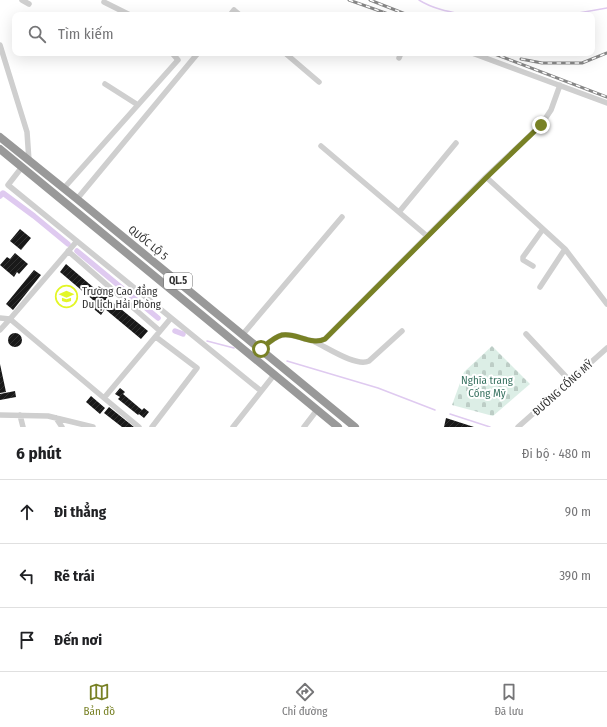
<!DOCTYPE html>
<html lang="vi">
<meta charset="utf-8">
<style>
body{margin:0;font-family:"Fira Sans Condensed",sans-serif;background:#f6f6f6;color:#202124}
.stop{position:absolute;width:12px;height:12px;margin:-9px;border:3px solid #788125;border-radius:50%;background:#fff}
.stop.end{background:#788125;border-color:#fff;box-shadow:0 1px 4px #0008}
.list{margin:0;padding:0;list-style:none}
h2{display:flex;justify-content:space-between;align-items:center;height:52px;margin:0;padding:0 16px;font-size:17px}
h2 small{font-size:13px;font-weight:400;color:#757577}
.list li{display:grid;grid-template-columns:26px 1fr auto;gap:12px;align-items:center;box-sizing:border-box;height:64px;padding:0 16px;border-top:1px solid #e0e0e0}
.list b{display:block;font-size:15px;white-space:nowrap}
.list em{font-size:13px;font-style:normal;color:#757577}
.icon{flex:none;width:22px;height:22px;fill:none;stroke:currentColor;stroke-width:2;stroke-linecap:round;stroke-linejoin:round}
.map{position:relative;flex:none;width:607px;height:427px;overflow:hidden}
.search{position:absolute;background:#fff;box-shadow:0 4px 16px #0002;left:12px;right:12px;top:12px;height:44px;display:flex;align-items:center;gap:10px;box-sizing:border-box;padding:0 14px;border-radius:8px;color:#757577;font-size:15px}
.sheet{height:244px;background:#fff}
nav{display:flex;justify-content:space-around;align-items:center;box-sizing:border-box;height:56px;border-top:1px solid #e0e0e0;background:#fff;font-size:11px;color:#757577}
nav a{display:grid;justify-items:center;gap:2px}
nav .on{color:#788125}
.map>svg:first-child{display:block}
.cemetery{fill:url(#cemetery-stones)}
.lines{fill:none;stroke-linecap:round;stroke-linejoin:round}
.stream{stroke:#dfcaf0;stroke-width:1.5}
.canal{stroke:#dfcaf0;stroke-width:5.5}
.building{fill:url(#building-hatch)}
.minor{stroke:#cfcfcf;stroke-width:5.5}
.highway{stroke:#999;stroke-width:8}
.rail-casing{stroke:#878787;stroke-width:3}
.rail{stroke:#fff;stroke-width:1.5;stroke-dasharray:4.5;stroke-linecap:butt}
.route{stroke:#788125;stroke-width:5}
.labels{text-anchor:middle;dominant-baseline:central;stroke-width:4;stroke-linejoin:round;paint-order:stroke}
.shield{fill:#fff;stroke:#707070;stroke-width:1}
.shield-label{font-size:10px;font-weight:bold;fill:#323232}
.street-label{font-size:11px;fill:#323232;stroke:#fff}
.poi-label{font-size:11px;fill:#323232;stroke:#fff;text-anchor:start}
.park-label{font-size:11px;fill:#3a7362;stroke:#fff}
</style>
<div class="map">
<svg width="607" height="427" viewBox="0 0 607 427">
<defs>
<pattern id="cemetery-stones" width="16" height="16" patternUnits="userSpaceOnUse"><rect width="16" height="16" fill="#dceee6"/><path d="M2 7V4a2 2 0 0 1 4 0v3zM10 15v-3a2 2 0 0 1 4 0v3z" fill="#bdcdc6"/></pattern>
<pattern id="building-hatch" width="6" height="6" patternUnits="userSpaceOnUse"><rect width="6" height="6" fill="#191919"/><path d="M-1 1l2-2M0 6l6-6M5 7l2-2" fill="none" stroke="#323232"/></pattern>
</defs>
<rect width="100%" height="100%" fill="#fff"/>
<path class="cemetery" d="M492 346 530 384 493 416 452 405 464 372Z"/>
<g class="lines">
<path class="stream" d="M419 0C433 9 451 12 466 15
M567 15 607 8
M207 341 234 348
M287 361 378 388 435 410
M450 414 490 427"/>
<path class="canal" d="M0 196 3 193 34 216 68 244
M77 251 158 318
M175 331 183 334"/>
</g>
<path class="building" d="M20 229 31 238 21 250 10 241Z
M15 253 28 264 19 274 17 272 14 277 0 265 7 257 10 259Z
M66 264 100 293 108 295 111 301 148 331 141 339 105 309 101 315 89 305 93 300 60 272Z
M34 270 41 275 13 310 6 304Z
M8 340a7 7 0 1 1 14 0a7 7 0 1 1-14 0Z
M0 364 6 392 0 393Z
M120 388 125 392 123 394 142 410 144 408 149 412 144 418 139 414 138 415 118 399 120 397 115 394Z
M15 391 16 397 0 400V394Z
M91 396 105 408 100 414 86 402Z
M109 407 134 427H122L104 413Z
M446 418 474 427H444Z"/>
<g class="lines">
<path class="minor" d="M22 0 29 4
M104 2 130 15
M230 15 234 10 240 15
M0 45 27 132 29 161
M285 53 319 82
M472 53 607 103
M399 58 401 53
M105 84 138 105
M321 146 427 236
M22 167 8 185 261 391
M486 177 565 249 607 304
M64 188 178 60 172 53
M77 199 198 53
M399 212 456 143
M77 241 10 319 104 398 171 318
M68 251 160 331
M533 266 523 260V257L543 229
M540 287 565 249
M0 318 10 319
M0 330 10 319
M243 334 342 217
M526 334 570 381
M315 342C328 348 356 367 369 361L402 331
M261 349C267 344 274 337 282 335 296 332 311 346 325 339L486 177 541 125 551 110 560 85
M104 398 139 427
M0 415 48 416 93 427
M20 415 23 427
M56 418 62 427
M152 427 197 368 156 337
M233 427 274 375
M304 427 317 410
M518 427 607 348"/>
<path class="highway" d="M0 137 77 199 355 427
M0 149 338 427"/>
<defs>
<path id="rail" d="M349 0 391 15
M370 0 408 15
M492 53 607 97
M521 59 542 63H582L607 53"/>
</defs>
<use href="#rail" class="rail-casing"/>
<use href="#rail" class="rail"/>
</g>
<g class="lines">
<path class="route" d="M261 349C267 344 274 337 282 335 296 332 311 346 325 339L486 178 541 125"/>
</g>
<defs>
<symbol id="university-ring" viewBox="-11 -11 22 22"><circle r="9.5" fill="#fff" stroke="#e3f627" stroke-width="1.5"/><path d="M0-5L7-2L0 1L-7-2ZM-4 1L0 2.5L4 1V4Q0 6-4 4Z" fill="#e3f627"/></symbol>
</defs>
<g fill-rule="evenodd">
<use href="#university-ring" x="54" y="284" width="25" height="25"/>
</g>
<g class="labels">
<rect class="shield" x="164" y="273" width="28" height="16" rx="3"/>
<g class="shield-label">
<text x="178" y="281">QL.5</text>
</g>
<g class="street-label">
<text transform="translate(148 243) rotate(39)">QUỐC LỘ 5</text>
<text transform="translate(563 388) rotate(-42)">ĐƯỜNG CỐNG MỸ</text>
</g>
<g class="poi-label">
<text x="82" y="291">Trường Cao đẳng<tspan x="82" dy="13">Du lịch Hải Phòng</tspan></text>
</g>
<g class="park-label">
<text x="487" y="380">Nghĩa trang<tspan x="487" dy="13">Cống Mỹ</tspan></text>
</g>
</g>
</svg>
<div class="stop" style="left:261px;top:349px"></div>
<div class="stop end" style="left:541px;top:125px"></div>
<div class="search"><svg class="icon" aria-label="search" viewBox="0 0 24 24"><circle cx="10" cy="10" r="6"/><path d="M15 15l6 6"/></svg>Tìm kiếm</div>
</div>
<section class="sheet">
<h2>6 phút<small>Đi bộ · 480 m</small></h2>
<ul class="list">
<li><svg class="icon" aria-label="ahead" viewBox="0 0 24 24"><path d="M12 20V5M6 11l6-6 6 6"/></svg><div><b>Đi thẳng</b></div><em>90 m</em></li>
<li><svg class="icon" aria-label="left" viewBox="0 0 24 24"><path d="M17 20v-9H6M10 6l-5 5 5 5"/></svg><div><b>Rẽ trái</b></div><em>390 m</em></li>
<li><svg class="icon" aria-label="arrive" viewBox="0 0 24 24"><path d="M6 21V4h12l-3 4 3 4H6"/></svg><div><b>Đến nơi</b></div></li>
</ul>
</section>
<nav>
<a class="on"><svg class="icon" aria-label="map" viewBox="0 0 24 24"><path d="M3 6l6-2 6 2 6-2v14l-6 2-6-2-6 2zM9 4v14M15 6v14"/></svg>Bản đồ</a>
<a><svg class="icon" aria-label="directions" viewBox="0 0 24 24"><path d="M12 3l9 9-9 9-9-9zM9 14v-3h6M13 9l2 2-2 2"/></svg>Chỉ đường</a>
<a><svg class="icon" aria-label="saved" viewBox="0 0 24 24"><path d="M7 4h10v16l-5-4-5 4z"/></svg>Đã lưu</a>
</nav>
